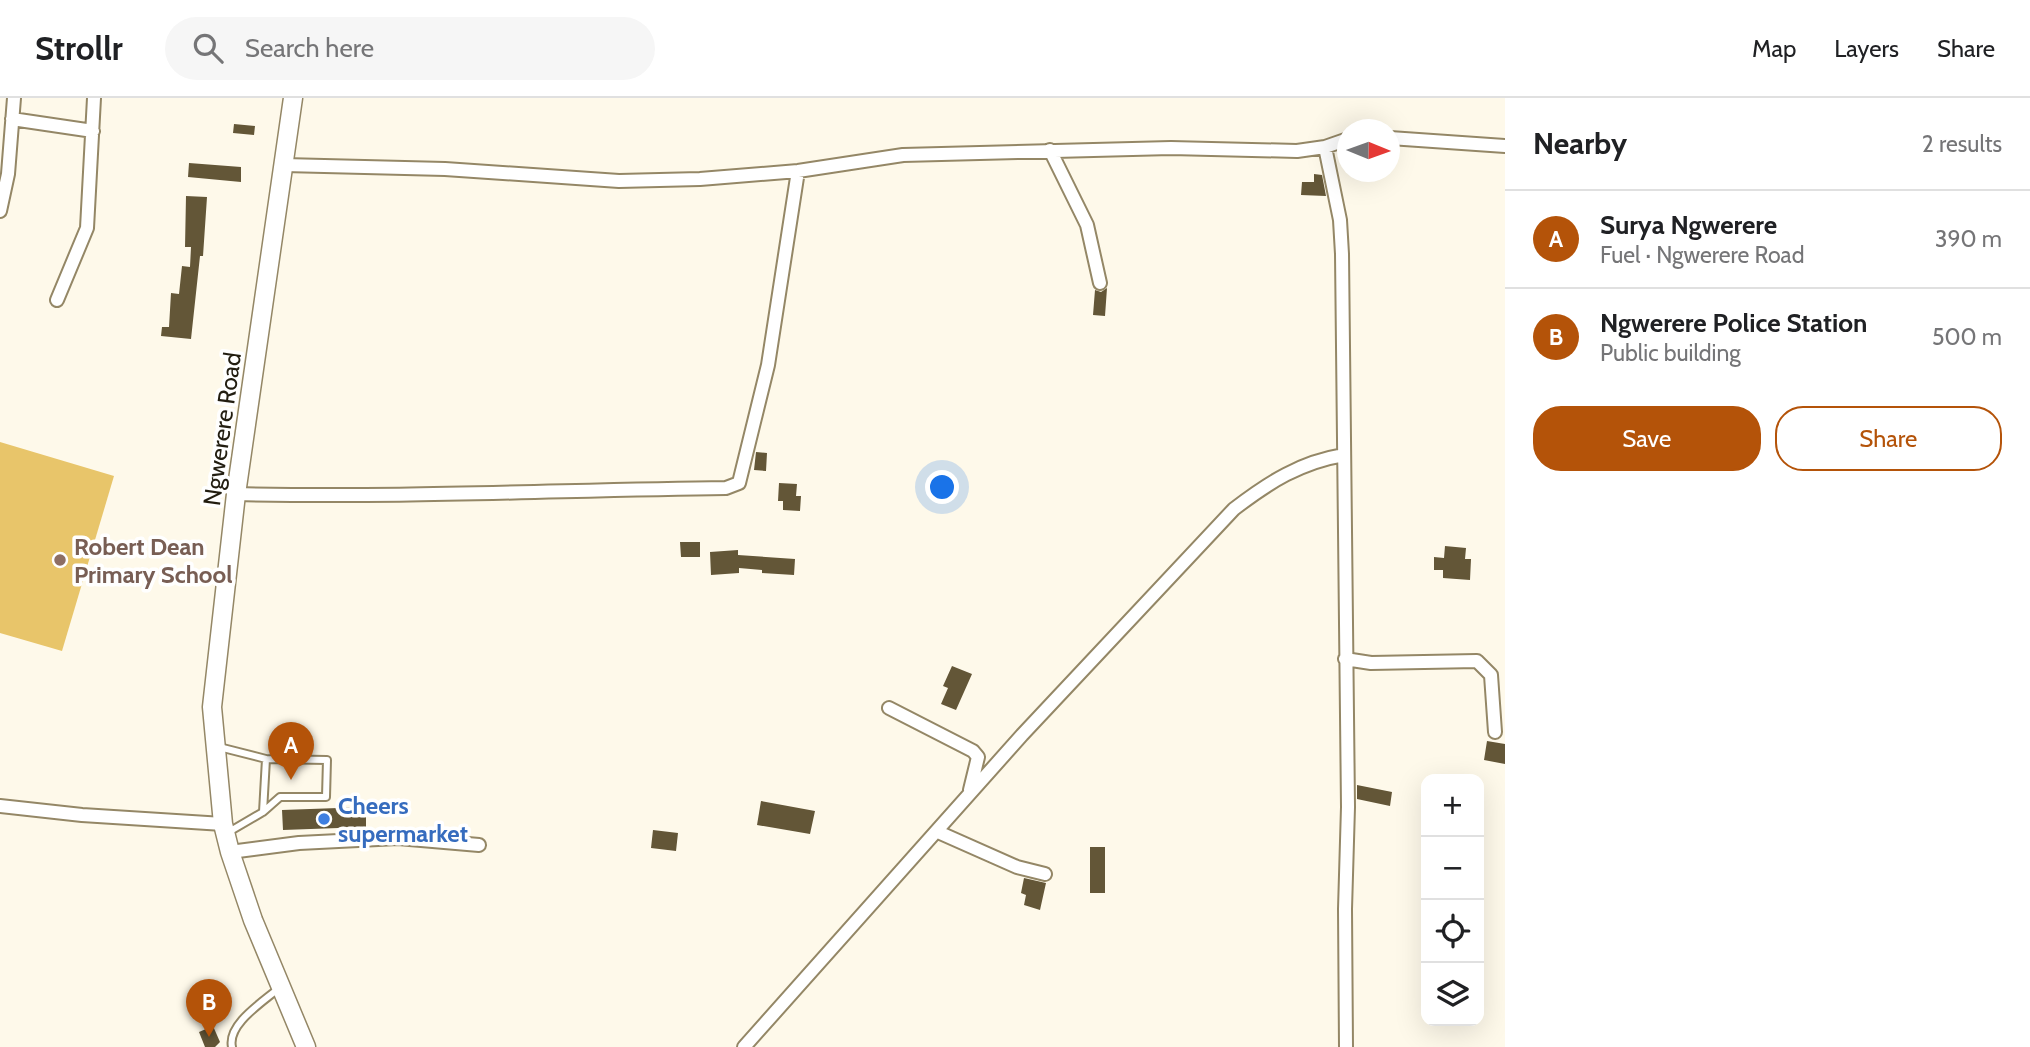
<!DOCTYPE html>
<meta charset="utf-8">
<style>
body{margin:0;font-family:Cabin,sans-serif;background:#f6f6f6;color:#202124}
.controls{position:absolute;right:21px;bottom:21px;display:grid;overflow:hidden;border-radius:14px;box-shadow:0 7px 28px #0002}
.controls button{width:63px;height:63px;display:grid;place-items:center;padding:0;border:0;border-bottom:2px solid #e0e0e0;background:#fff;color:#202124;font:35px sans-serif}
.compass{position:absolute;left:1337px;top:21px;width:63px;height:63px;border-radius:50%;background:#fff;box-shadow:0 7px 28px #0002;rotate:91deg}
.you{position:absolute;left:943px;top:390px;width:24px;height:24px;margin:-18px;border:5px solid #fff;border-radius:50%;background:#1a73e8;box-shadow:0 0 0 10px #1a73e833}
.badge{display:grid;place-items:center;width:46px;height:46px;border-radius:50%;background:#b45309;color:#fff;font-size:23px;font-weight:700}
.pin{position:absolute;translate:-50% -58px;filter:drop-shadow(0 2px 4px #0008)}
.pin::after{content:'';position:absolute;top:37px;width:24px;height:21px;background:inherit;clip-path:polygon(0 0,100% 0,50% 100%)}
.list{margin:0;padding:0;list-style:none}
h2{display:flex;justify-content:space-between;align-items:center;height:91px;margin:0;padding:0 28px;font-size:30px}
h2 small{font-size:23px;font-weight:400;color:#757577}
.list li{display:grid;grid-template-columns:46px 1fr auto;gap:21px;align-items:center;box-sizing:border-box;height:98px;padding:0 28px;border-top:2px solid #e0e0e0}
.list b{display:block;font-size:26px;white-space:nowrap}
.list p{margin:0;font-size:23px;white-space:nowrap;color:#757577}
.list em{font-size:23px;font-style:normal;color:#757577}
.actions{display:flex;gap:14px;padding:21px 28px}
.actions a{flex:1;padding:16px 0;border:2px solid #b45309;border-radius:28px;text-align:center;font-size:24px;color:#b45309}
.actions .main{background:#b45309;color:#fff}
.icon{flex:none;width:38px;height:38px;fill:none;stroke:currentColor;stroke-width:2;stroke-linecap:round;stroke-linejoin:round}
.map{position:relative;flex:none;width:1505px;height:949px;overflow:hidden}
header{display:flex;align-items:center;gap:42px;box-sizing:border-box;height:98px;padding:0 35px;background:#fff;border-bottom:2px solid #e0e0e0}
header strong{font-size:33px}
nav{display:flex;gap:38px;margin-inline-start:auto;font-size:24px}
.search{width:490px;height:63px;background:#f6f6f6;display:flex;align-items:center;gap:18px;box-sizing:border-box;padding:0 24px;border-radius:38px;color:#757577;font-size:26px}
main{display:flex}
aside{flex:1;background:#fff}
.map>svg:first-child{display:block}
.park{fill:#e8c56a}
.building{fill:#635637}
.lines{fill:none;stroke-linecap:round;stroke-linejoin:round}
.service-casing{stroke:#948766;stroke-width:10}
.minor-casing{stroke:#948766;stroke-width:16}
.secondary-casing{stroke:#948766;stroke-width:21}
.service{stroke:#fff;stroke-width:6}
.minor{stroke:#fff;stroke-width:12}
.secondary{stroke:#fff;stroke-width:18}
.education-dot{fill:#8d6e63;stroke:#fff;stroke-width:2.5}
.shop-dot{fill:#3f7fe0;stroke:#fff;stroke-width:2.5}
.labels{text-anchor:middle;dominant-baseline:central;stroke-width:7;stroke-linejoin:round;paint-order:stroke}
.street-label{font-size:24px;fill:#221d10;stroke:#fff}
.education-label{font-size:24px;font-weight:bold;fill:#785e54;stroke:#fff;text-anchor:start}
.shop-label{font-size:24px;font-weight:bold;fill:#366cbe;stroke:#fff;text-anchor:start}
</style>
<header>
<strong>Strollr</strong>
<div class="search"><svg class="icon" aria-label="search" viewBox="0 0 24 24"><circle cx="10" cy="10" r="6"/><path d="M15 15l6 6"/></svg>Search here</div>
<nav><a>Map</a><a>Layers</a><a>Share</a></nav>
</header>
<main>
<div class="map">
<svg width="1505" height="949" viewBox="0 0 1505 949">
<rect width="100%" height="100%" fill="#fef9ea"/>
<path class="park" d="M0 344 114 378 62 553 0 535Z"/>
<path class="building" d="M234 26 255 28 254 37 233 35Z
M189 65 241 69V84L188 79Z
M1314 76 1322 77 1326 98 1301 97 1302 84H1314Z
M186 98 207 99 203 158H200L191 241 161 238 162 229H169L171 195 179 196 182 168 190 169 191 149H185Z
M1107 190 1105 218 1093 217 1095 192 1101 194Z
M756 354 767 355 766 373 754 372Z
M779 385 797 386 796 398H801L800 413 783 412V403H778Z
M680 444H700V459H681Z
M1445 448 1466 450 1465 461H1471L1470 482 1443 480V472H1434V459L1444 460Z
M738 452V457L795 461 794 477 762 475V472L739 470V475L711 477 710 454Z
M952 568 972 576 956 612 941 606 948 590 943 588Z
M1487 643 1505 646V666L1484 662Z
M1357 687 1392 694 1390 708 1357 701Z
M761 703 815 713 810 736 757 727Z
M366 709V729L283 732 282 712Z
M653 732 678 735 676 753 651 750Z
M1090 749H1105V795H1090Z
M1024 780 1046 785 1040 812 1024 807 1026 797 1021 795Z
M213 928 220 944 215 949H205L199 934Z"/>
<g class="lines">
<defs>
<path id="service" d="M219 649 266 661 263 714 227 735
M263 714 280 699H326L327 662 266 661
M232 949C227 926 263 904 279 890"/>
<path id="minor" d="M12 21 93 33
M1390 40 1505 48
M1325 49 1340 122 1342 156 1348 709 1345 811 1346 949
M1050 52 1087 127 1100 185
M284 67 445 71 619 83 700 81 798 73 903 57 1171 50 1297 53 1325 49 1348 41
M0 113 8 76 14 0
M57 202 87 130 94 0
M236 396C399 400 563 392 726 390L739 385 768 267 798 73
M1345 561 1371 565 1477 563 1491 577 1495 634
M889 610 973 653 978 659 970 692
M0 708 82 717 223 726
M938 734 1017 769 1045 776
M230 754 299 745 398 740 479 747
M744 949 1022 637 1234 411C1269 384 1301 364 1344 357"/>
<path id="secondary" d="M293 0 236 396 212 609 223 726 230 754 253 822 306 949"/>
</defs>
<use href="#service" class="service-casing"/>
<use href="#minor" class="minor-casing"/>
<use href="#secondary" class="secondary-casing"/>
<use href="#service" class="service"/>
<use href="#minor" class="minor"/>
<use href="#secondary" class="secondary"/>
</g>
<circle class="education-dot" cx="60" cy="462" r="7"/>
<circle class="shop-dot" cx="324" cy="721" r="7"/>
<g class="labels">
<g class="street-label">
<text transform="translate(222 331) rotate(-82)">Ngwerere Road</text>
</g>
<g class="education-label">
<text x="74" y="448">Robert Dean<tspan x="74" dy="28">Primary School</tspan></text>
</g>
<g class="shop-label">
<text x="338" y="707">Cheers<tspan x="338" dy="28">supermarket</tspan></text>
</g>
</g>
</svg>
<div class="controls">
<button>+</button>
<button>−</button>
<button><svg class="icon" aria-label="locate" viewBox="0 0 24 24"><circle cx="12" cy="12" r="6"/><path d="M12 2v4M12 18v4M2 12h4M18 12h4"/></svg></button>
<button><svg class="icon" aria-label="layers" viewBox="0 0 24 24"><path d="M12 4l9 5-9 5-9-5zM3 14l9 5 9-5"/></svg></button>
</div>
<svg class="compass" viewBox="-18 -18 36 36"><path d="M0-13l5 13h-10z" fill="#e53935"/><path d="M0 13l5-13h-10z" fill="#757577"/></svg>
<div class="you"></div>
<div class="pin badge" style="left:291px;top:682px">A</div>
<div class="pin badge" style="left:209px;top:939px">B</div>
</div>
<aside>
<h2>Nearby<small>2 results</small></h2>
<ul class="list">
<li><span class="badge">A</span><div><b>Surya Ngwerere</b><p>Fuel · Ngwerere Road</p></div><em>390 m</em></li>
<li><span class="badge">B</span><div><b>Ngwerere Police Station</b><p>Public building</p></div><em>500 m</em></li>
</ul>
<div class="actions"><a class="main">Save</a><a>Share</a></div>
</aside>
</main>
